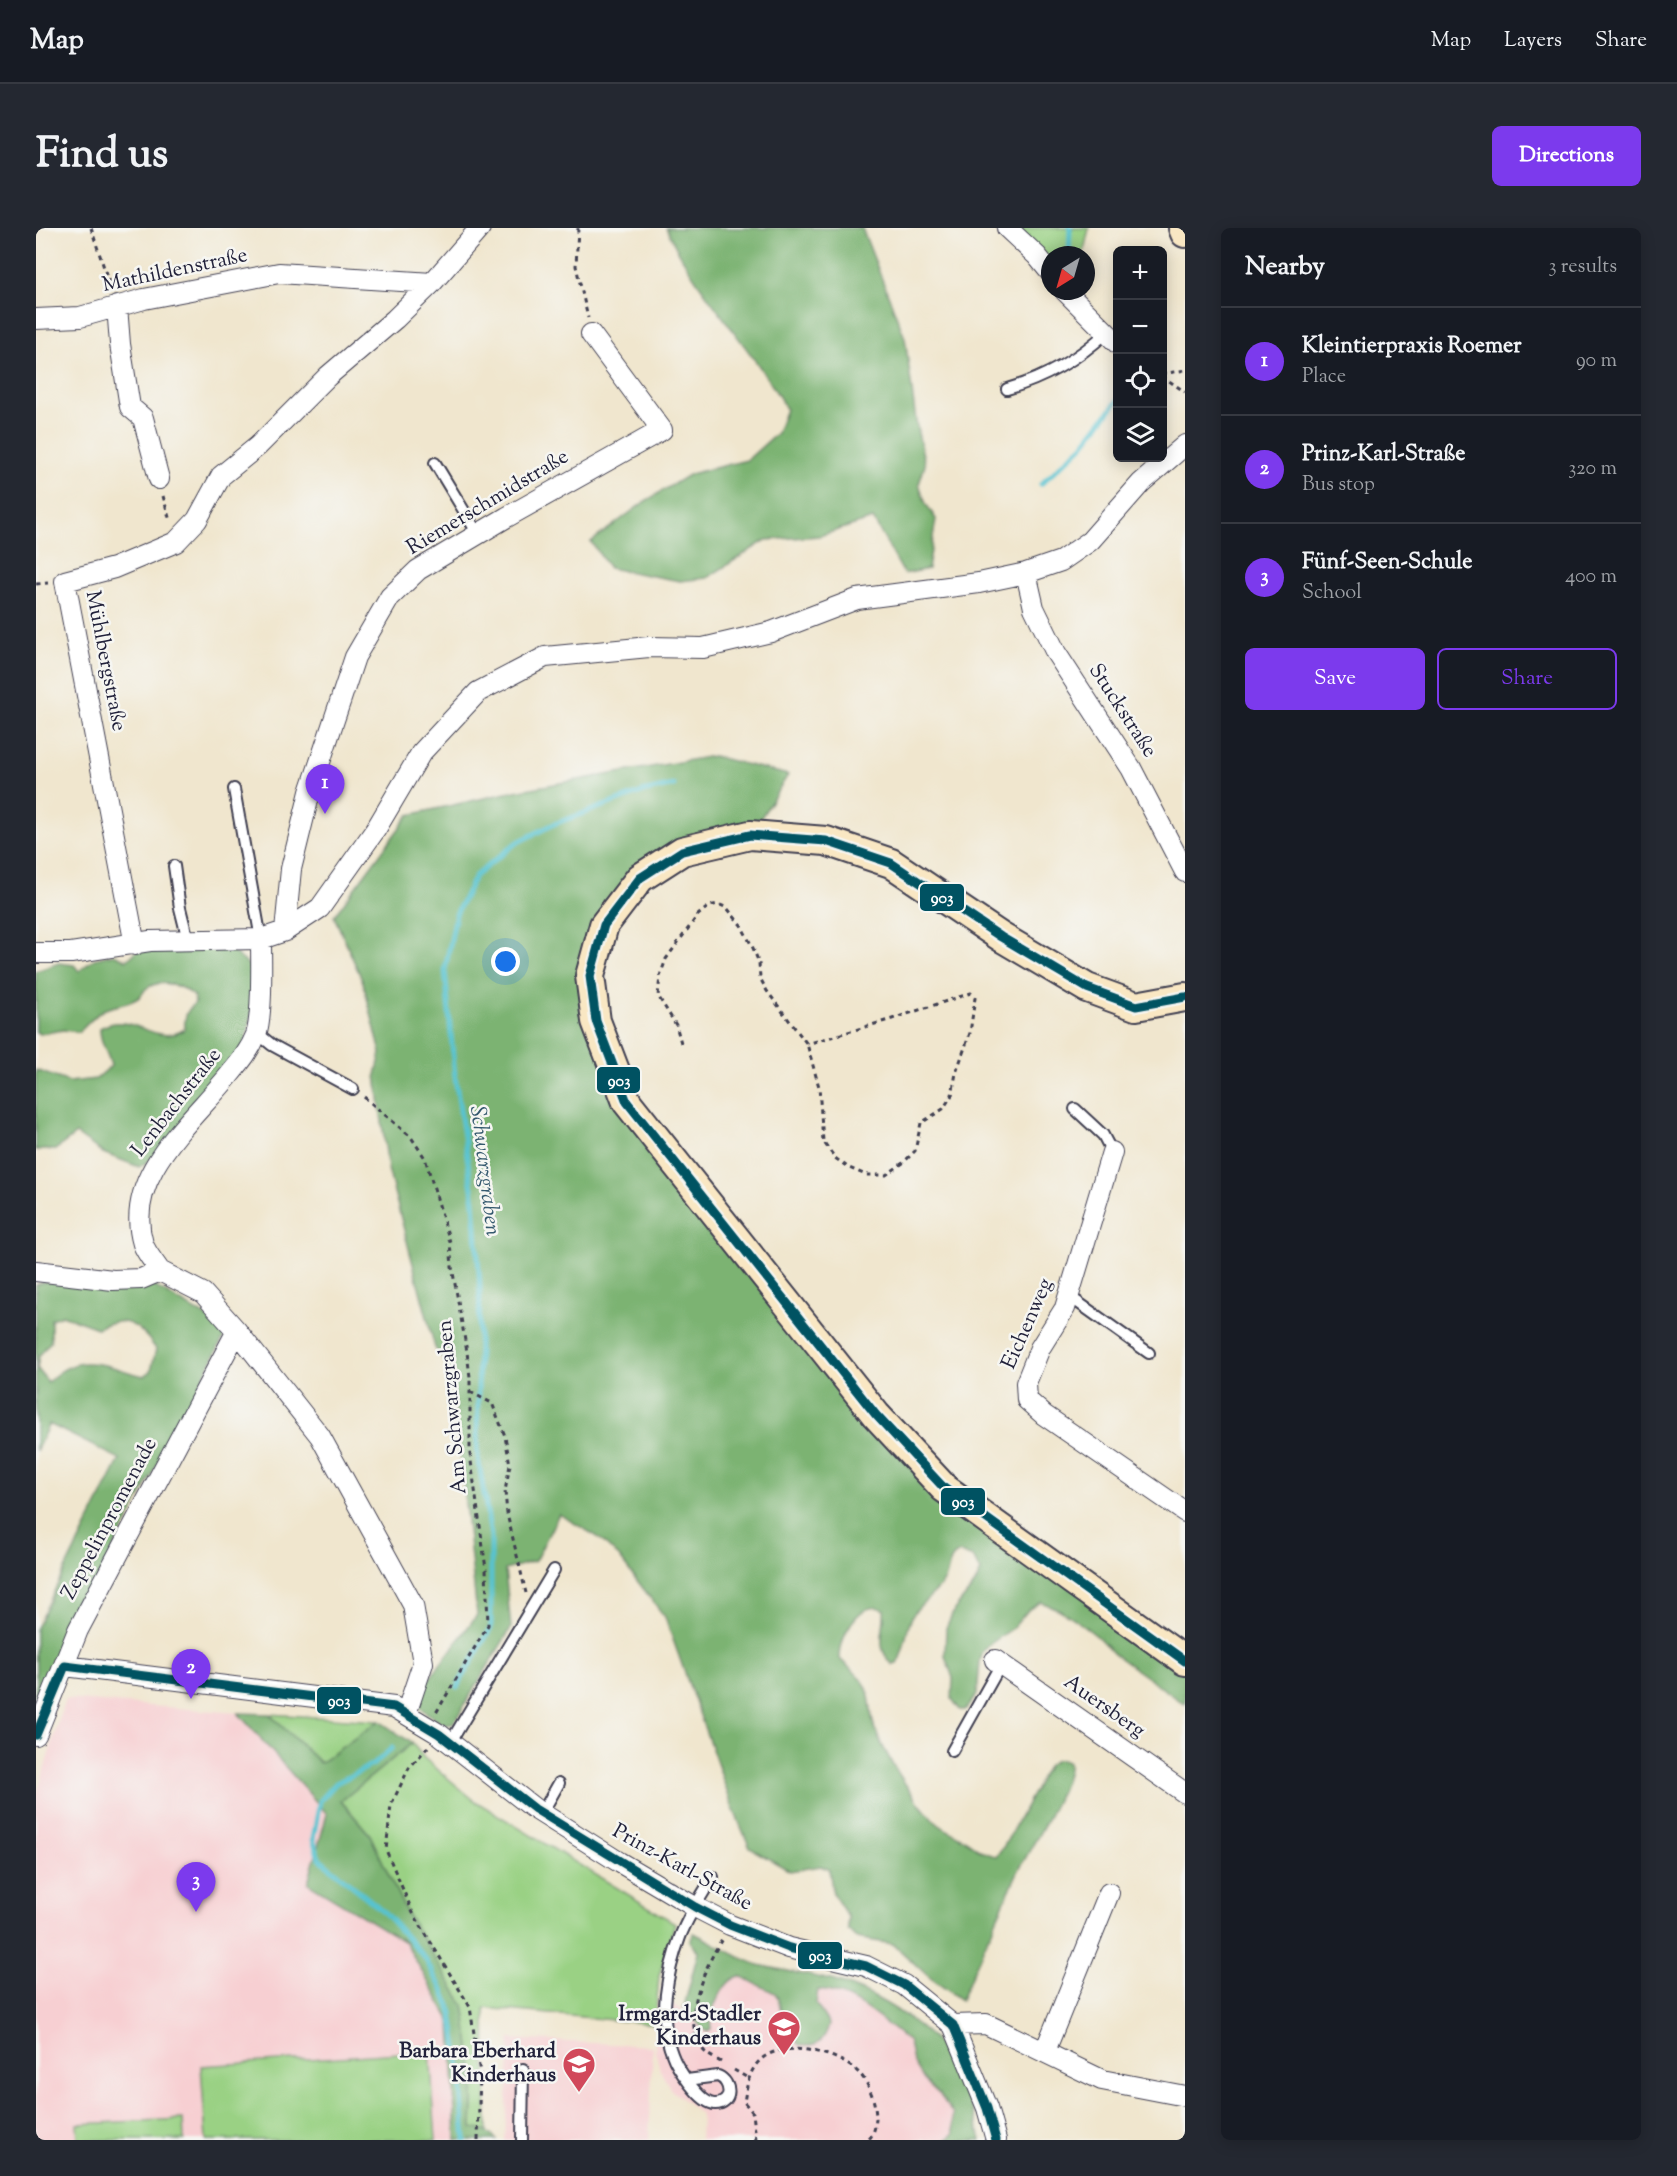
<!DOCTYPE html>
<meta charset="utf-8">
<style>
body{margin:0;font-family:"Sorts Mill Goudy",serif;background:#242831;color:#f1f3f6}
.controls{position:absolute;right:18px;top:18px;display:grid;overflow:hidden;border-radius:9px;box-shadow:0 3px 15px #0003}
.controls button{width:54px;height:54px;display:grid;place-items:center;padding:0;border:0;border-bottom:2px solid #363941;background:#171b24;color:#f1f3f6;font:30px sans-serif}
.compass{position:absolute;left:1005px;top:18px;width:54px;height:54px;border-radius:50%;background:#171b24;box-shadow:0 3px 15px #0003;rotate:217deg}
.you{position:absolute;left:470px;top:734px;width:21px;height:21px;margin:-15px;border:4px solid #fff;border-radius:50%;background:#1a73e8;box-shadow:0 0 0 9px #1a73e833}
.badge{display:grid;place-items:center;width:39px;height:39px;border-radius:50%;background:#7c3aed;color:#fff;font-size:20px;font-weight:700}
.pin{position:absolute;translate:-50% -50px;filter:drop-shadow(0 2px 3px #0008)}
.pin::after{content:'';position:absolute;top:32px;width:21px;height:18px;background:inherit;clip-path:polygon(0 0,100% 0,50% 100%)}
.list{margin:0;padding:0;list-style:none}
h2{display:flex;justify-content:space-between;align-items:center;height:78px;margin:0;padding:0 24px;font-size:26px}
h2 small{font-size:20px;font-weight:400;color:#9ea1a6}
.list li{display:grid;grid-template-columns:39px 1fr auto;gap:18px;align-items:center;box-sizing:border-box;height:108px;padding:0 24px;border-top:2px solid #363941}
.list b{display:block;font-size:22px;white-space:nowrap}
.list p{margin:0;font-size:20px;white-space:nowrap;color:#9ea1a6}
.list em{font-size:20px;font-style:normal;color:#9ea1a6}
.actions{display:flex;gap:12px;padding:18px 24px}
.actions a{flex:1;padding:14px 0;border:2px solid #7c3aed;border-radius:9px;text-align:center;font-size:21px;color:#7c3aed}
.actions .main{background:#7c3aed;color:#fff}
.icon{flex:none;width:33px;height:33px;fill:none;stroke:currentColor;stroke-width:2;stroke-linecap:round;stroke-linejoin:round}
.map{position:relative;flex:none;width:1149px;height:1912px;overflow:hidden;border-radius:9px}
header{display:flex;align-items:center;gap:36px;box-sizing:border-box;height:84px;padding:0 30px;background:#171b24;border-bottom:2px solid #363941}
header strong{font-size:28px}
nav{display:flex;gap:33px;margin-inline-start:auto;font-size:21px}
.intro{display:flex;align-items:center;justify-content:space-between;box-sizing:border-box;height:144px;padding:0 36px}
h1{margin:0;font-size:42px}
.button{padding:15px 27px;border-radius:9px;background:#7c3aed;color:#fff;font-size:21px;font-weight:700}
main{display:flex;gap:36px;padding:0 36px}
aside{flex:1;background:#171b24;border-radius:9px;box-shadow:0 3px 15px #0003}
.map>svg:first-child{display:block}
.built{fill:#f7cfd2}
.green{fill:#9ad184;stroke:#5e7a60;stroke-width:1.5}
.forest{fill:#7bb372;stroke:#4e6a56;stroke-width:1.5;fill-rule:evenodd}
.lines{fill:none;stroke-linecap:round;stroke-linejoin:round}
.stream{stroke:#57c3d0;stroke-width:5}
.lane-casing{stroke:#413f51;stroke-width:14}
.street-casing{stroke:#413f51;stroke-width:22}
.secondary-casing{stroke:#413f51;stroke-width:32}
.path{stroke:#413f51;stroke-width:3;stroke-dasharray:4.5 4.5;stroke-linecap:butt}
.lane{stroke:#fff;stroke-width:10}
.street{stroke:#fff;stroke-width:20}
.secondary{stroke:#f9e7c3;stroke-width:28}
.bus-1-casing{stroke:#f6f6f2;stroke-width:14}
.bus-1{stroke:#005262;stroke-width:9}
.labels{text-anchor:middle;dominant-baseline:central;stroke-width:5;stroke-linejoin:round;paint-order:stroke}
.street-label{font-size:21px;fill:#22223b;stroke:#f6f6f2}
.poi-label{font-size:21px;font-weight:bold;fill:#22223b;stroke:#f6f6f2;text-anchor:end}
.water-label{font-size:22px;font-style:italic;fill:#355a6f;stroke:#f6f6f2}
.line-badge{stroke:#f6f6f2;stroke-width:2}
.badge-label{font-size:16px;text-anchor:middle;font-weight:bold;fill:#fff}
</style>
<header>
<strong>Map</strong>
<nav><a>Map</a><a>Layers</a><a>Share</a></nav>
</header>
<div class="intro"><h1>Find us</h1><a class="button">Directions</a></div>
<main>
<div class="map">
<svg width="1149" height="1912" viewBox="0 0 1149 1912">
<rect width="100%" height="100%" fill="#f6f6f2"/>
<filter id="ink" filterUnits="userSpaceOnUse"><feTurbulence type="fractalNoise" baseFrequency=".0167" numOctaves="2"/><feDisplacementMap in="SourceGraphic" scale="12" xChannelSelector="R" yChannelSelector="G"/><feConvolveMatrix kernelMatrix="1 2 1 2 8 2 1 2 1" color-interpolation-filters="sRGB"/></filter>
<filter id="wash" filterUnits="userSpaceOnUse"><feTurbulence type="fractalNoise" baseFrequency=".008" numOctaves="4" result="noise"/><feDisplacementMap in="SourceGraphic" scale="24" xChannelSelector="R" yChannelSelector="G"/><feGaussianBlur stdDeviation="1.35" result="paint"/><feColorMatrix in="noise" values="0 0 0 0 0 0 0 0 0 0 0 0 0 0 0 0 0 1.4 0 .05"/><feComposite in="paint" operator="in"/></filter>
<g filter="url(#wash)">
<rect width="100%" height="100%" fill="#f0e6ce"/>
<path class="built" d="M29 1471 202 1485 291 1586 272 1655 369 1714 415 1794 420 1912H0V1570Z
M700 1748 707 1749 739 1765 748 1797 782 1761 800 1764 819 1774 843 1791 873 1814 877 1834 888 1852 904 1867 917 1886 918 1906 910 1912H664L665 1886 635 1862 624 1842 619 1822 618 1769 662 1788Z
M474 1811 617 1818 613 1912H469Z"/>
<path class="green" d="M971 0H1053L1047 27H1014V44Z
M233 1486 343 1493 284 1535Z
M376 1515 388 1530 439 1573 639 1695 623 1748 619 1796 449 1780 451 1904 436 1900 438 1847 428 1777 371 1686 334 1607 305 1573Z
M394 1823 400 1912H170L165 1838Z
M147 1891 148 1912H42L41 1896Z"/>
<path class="forest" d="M630 0H826L869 110 881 200 889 237 883 256 890 276 900 291 892 341 868 346 837 291 783 308 730 312 671 350 644 353 573 340 555 314 608 274 654 246 711 232 741 205 750 181C715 117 661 66 630 0Z
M677 528 752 547 714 607 604 650 554 748 588 865 840 1187 1149 1442V1476L1078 1426 1062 1409 1048 1398 1024 1382 1005 1374 993 1381 977 1400 954 1416 947 1424 944 1433 941 1467 929 1482H924L916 1471 917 1450 909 1428 910 1400 918 1382 939 1356 945 1343 937 1330 924 1325C911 1330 914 1341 909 1352 901 1366 885 1373 877 1387 869 1403 870 1421 861 1436L857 1437C837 1418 850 1404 848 1381 822 1371 803 1410 804 1431 813 1440 824 1447 830 1458 835 1469 834 1482 837 1494 845 1522 879 1575 901 1595 909 1602 919 1605 928 1611 940 1618 946 1626 960 1628L968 1618 1012 1537C1020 1531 1024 1530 1032 1535 1035 1557 992 1623 981 1646 962 1688 943 1730 925 1772L893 1749 857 1716 820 1710 812 1702V1689L797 1666 793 1642 785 1638 754 1643 714 1620 697 1580 629 1389 583 1329 562 1309 523 1286 499 1333 469 1342 475 1400 417 1496 407 1497 383 1479 385 1462 441 1387 415 1142 399 1120 352 941 340 847 345 825 327 754 298 688 373 587 479 563Z
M178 715 196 723 215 739 219 773 208 821 116 931 103 939 67 925 40 906 19 922H0V842L33 854 60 851 75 838C72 824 63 814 64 800 98 781 118 821 149 801 148 789 150 783 159 775L158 768C146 758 126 750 111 760 107 763 106 768 102 770 91 777 78 777 67 782 60 786 50 798 43 804L27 802 4 806 0 804V743L23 735 38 737 43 743 58 731 78 726 91 732 101 723Z
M8 1054 113 1055 180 1095 188 1109 24 1423 4 1468 0 1483V1400L84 1231 13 1196 0 1223V1057ZM26 1087 61 1100C88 1086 103 1096 120 1121L115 1143 108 1148C70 1139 44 1121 12 1154L1 1140 3 1128 15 1113V1091Z
M202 1485 233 1486 284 1535 343 1493 376 1515 305 1573 334 1607 371 1686 428 1777 438 1847 436 1900 451 1904 461 1912H420L415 1793 369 1714 272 1655 291 1586Z
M658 1705C677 1714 704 1732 723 1737 747 1743 771 1746 795 1752 842 1765 902 1802 923 1847 933 1868 940 1890 945 1912H910L918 1906 917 1886 904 1867 888 1852 877 1834 873 1814C846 1793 817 1764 782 1762L780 1776 793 1796C789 1813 780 1820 763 1817L753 1800 748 1798 742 1770 739 1765 704 1748C687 1752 672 1785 675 1801L672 1804 666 1800 648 1779 662 1724 654 1713Z"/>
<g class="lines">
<path class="stream" d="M1033 27 1034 0
M1005 256 1047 217 1082 172
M421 1459 455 1400V1308L441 1223 444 1058 438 974 419 849 409 742 420 686 439 648 480 615 518 596 606 564 638 557
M356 1520 338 1536 300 1555 284 1573 277 1611 283 1630 347 1683 388 1729 408 1764 416 1785 424 1841 429 1912"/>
</g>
</g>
<g filter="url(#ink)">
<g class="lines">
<defs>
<path id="lane" d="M971 161C1009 150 1041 132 1070 105
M399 235 442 306
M198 561 225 711
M138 638 144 680 152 712
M221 805 236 817 317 861
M1039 881 1067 907 1076 924
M1033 1068 1113 1125
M414 1515 518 1342
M916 1523 965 1436
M506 1585 523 1555
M651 1852 682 1848C696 1854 697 1876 679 1876 664 1876 640 1838 636 1826 622 1790 631 1744 644 1709 652 1688 665 1668 677 1649
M486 1912 487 1841"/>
<path id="street" d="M971 0 1001 28 1014 44
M1029 63 1082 116
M81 78 84 116 94 179 107 190 123 251
M0 91 44 89 108 71 243 45 396 55
M990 345 998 380 1020 425 1095 540 1149 644
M249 703 255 641 274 564 319 429 354 369 382 342 471 289 626 202 555 106
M99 717 29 353 78 340 140 314 161 292 185 248 222 218 292 148 359 91 396 55 444 0
M0 725H35L114 713 225 711 249 703 284 680 340 601 385 525 442 464 509 429 613 419 667 420 735 404 821 371 943 355 990 345 1025 333 1054 313 1105 255 1149 217
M1076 924 1029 1080 1004 1120 990 1155 991 1172 1008 1187 1149 1284
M0 1043 77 1052 105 1051 124 1043 167 1065 201 1103 284 1208 377 1377 387 1435 370 1486
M124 1043C119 1035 110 1025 107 1016 86 947 157 893 195 845 205 833 214 822 220 807 227 785 225 735 225 711
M959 1432 1149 1565
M29 1438 358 1479 403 1506 499 1581 583 1634 659 1679 694 1697 753 1720 830 1738 868 1757 917 1797 951 1880 960 1912
M0 1507 42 1402 201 1103
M917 1797 950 1796 1066 1852 1149 1868
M1009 1823 1073 1665"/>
<path id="secondary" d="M1147 0 1149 5
M1149 769 1100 778 1051 760 965 709 855 635 790 613 714 607 646 623 604 650 568 697 554 748 560 793 591 874 840 1187 908 1260 1149 1433"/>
</defs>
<use href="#lane" class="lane-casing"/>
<use href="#street" class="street-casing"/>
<use href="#secondary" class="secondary-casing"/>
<path class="path" d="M55 0 76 64
M542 0 540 38 552 90
M1126 146 1149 142
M1126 148 1149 164
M127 268 134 293
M0 356 12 355
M645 815 640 797 622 768 624 748 630 731 662 687 673 678 682 676 691 680 705 697 717 720 723 735 724 750 731 763 771 816 783 859 787 913 799 930 813 940 830 947H850L867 935 879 923 885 895 907 881 916 867 920 845 934 805 939 770 935 765 856 791 771 816
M328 869 375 909 389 930 414 1014 416 1039 431 1124 434 1149V1226L450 1341 452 1397 400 1485
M434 1164 456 1175 469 1208 474 1237 469 1263 471 1286 490 1365
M392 1519 373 1540 355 1577 350 1622 377 1685 434 1779 444 1845 442 1912
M685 1834C680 1831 673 1828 669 1824 642 1795 669 1739 686 1711
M698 1842 712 1850
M720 1912 717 1885 708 1874C711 1857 713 1840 728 1829 753 1812 803 1825 823 1845 834 1856 840 1876 840 1891 839 1900 838 1906 832 1912"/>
<use href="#lane" class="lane"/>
<use href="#street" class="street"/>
<use href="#secondary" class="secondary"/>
<defs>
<path id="bus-1" d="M1149 769 1100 778 1051 760 965 709 855 635 790 613 714 607 646 623 604 650 568 697 554 748 560 793 591 874 840 1187 908 1260 1149 1433
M29 1438 358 1479 403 1506 499 1581 659 1679 694 1697 753 1720 830 1738 868 1757 917 1797 951 1880 960 1912
M0 1507 29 1438"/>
</defs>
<use href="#bus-1" class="bus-1-casing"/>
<use href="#bus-1" class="bus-1"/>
</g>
</g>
<defs>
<symbol id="school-pin" viewBox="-11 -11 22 30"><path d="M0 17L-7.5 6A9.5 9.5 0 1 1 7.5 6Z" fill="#d1495b" stroke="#f6f6f2"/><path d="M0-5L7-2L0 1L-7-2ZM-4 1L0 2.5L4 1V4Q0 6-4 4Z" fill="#fff"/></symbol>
</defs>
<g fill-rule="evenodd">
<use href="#school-pin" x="729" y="1780" width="38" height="52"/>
<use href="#school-pin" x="524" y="1817" width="38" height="52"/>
</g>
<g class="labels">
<g class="street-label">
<text transform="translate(139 43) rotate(-12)">Mathildenstraße</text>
<text transform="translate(452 275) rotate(-31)">Riemerschmidstraße</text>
<text transform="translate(69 433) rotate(79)">Mühlbergstraße</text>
<text transform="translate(1086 483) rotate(57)">Stuckstraße</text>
<text transform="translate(141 875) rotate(-52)">Lenbachstraße</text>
<text transform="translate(992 1096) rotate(-66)">Eichenweg</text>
<text transform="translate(417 1179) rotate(-95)">Am Schwarzgraben</text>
<text transform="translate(74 1291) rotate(-62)">Zeppelinpromenade</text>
<text transform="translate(1068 1479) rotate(35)">Auersberg</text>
<text transform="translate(646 1640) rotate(29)">Prinz-Karl-Straße</text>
</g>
<g class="poi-label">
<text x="725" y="1787">Irmgard-Stadler<tspan x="725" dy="24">Kinderhaus</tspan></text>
<text x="520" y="1824">Barbara Eberhard<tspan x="520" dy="24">Kinderhaus</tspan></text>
</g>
<g class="water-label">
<text transform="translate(448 943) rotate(83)">Schwarzgraben</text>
</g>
</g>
<g class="line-badge">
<rect x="883" y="655" width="46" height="29" rx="6" fill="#005262"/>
<rect x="560" y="838" width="45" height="28" rx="6" fill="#005262"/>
<rect x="904" y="1259" width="46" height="29" rx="6" fill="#005262"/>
<rect x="280" y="1458" width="46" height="29" rx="6" fill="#005262"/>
<rect x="761" y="1713" width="46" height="29" rx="6" fill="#005262"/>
</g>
<g class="badge-label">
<text x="906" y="675">903</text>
<text x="583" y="858">903</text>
<text x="927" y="1279">903</text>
<text x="303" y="1478">903</text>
<text x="784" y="1733">903</text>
</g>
</svg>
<div class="controls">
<button>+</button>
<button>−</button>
<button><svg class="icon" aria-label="locate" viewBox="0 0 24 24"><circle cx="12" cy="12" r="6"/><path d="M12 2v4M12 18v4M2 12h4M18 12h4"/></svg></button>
<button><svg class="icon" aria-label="layers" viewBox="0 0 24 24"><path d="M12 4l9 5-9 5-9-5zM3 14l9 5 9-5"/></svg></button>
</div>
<svg class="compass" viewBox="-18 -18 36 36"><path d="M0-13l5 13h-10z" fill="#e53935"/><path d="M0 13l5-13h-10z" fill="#9ea1a6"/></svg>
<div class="you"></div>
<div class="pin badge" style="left:289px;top:586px">1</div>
<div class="pin badge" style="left:155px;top:1471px">2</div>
<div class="pin badge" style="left:160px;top:1684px">3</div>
</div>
<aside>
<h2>Nearby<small>3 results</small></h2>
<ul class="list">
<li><span class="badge">1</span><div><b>Kleintierpraxis Roemer</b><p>Place</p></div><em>90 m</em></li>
<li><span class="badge">2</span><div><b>Prinz-Karl-Straße</b><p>Bus stop</p></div><em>320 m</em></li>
<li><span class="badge">3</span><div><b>Fünf-Seen-Schule</b><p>School</p></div><em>400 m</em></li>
</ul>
<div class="actions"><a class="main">Save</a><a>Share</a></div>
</aside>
</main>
